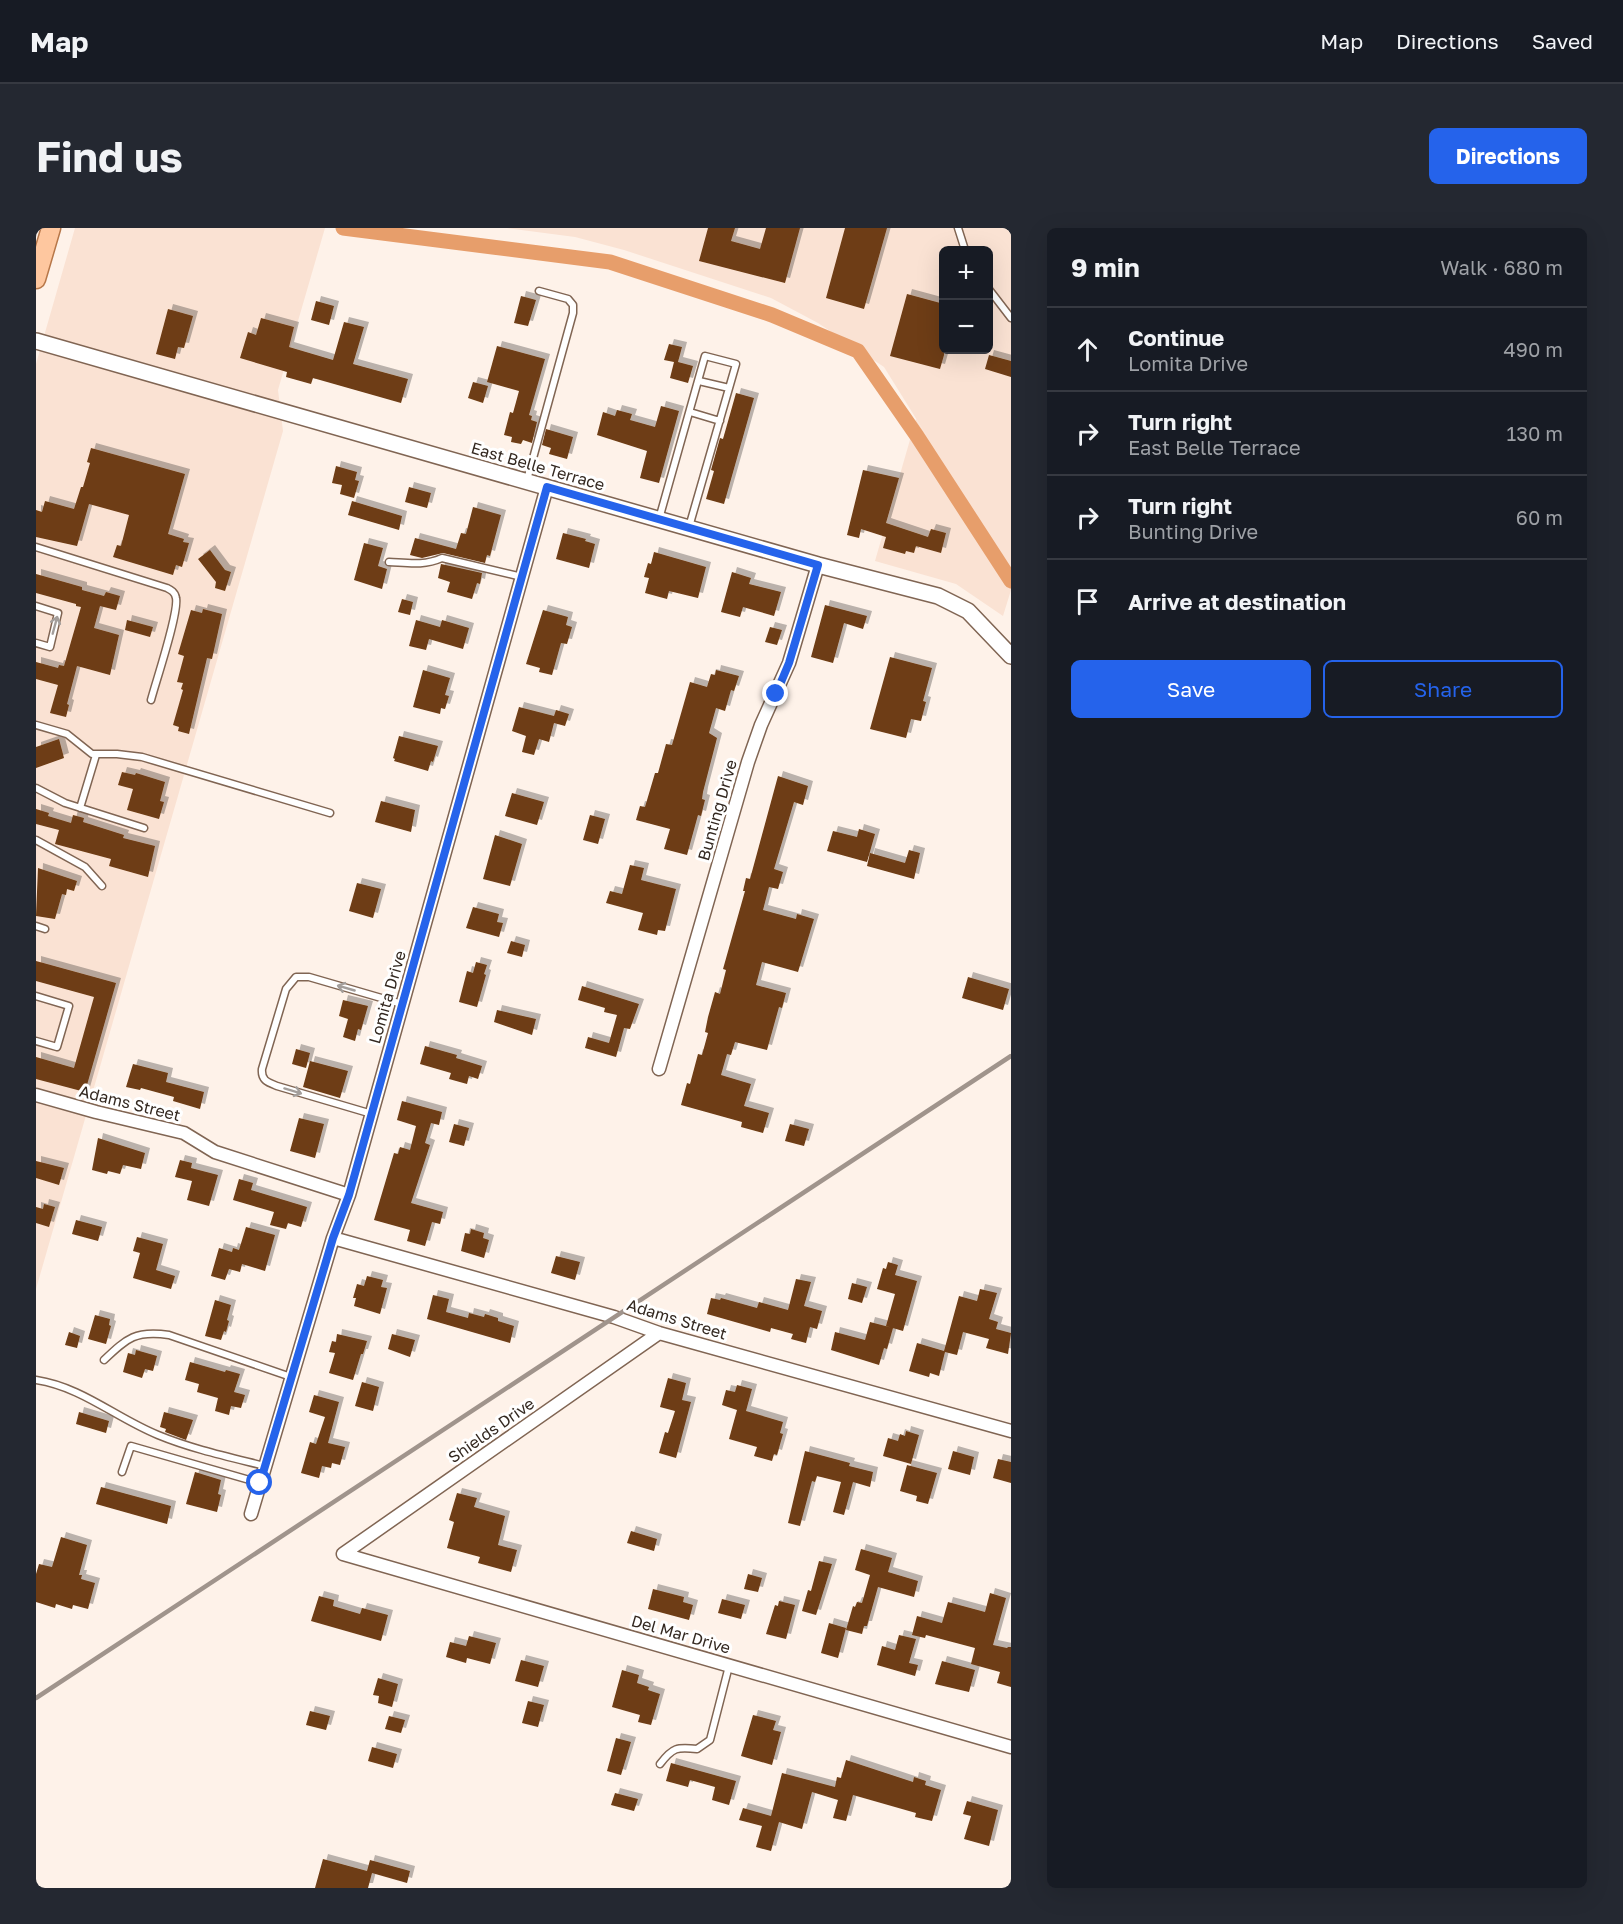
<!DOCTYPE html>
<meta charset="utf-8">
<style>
body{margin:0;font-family:"Golos Text",sans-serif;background:#242831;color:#f1f3f6}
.controls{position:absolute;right:18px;top:18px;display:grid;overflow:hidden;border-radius:9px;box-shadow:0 6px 24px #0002}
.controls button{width:54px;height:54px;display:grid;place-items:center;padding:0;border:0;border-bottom:2px solid #363941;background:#171b24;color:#f1f3f6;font:30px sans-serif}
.stop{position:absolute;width:18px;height:18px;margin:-14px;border:4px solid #2563eb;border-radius:50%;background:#fff}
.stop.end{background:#2563eb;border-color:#fff;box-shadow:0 2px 6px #0008}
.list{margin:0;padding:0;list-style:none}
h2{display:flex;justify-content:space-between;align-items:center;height:78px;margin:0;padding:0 24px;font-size:26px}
h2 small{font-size:20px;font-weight:400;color:#9ea1a6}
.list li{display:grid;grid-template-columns:39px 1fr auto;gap:18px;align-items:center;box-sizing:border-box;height:84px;padding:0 24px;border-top:2px solid #363941}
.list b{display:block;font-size:22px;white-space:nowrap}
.list p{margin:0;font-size:20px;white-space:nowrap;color:#9ea1a6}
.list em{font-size:20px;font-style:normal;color:#9ea1a6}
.actions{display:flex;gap:12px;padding:18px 24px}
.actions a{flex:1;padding:14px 0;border:2px solid #2563eb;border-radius:9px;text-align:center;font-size:21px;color:#2563eb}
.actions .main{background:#2563eb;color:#fff}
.icon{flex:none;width:33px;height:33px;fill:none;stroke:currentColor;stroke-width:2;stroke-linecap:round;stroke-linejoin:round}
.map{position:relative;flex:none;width:975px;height:1660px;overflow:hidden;border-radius:9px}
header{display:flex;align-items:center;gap:36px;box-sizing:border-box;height:84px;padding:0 30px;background:#171b24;border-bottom:2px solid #363941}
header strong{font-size:28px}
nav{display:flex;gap:33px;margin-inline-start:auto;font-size:21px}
.intro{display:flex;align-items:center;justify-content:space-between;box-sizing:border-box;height:144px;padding:0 36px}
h1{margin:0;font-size:42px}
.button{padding:15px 27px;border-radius:9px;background:#2563eb;color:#fff;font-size:21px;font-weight:700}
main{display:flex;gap:36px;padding:0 36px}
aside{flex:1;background:#171b24;border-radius:9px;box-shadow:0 6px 24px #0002}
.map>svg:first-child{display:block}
.built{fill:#fae2d3;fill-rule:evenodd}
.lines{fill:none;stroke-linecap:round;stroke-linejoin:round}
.canal{stroke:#e79e6b;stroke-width:15}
.building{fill:#6e3c13;filter:url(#shadow)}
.service-casing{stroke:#806553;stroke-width:9}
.minor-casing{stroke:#806553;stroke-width:15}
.tertiary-casing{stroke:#806553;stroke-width:18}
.primary-casing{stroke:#b77749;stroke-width:21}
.service{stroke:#fff;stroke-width:6}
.minor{stroke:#fff;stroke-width:12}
.tertiary{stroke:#fff;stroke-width:15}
.primary{stroke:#fec79f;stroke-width:18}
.rail{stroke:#a0948c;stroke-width:4.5}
.oneway{stroke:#a39e9b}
.route{stroke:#2563eb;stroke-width:8}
.labels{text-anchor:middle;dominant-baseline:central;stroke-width:6;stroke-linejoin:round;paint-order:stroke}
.street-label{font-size:16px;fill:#332820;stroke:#fff}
</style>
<header>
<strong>Map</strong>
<nav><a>Map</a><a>Directions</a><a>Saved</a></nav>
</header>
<div class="intro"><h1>Find us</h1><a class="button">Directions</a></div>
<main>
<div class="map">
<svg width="975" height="1660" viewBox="0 0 975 1660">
<defs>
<filter id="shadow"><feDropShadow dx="5" dy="-5" stdDeviation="0" flood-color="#0004"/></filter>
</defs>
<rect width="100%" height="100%" fill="#fef2e9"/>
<path class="built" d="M39 0H289L242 162 247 203 0 1061V136Z
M471 0H975V362L967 388 920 356 839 333 880 191 894 213 848 139 782 95 735 70 588 22 539 9ZM908 22H952V122H908Z"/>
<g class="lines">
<path class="canal" d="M307 0 574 34 736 87 822 123 881 208 975 353"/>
</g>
<path class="building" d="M672 0H699L695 13 724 21 730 0H764L749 55 663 33Z
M809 0H851L828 81 790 70Z
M871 66 908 76V127L904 141 854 128Z
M485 68 500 72 492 98 478 95Z
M280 73 298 78 293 97 275 92Z
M132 81 157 88 148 120 142 119 139 131 120 126Z
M225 90 258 99 253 119 297 132 308 94 328 99 317 136 372 151 365 175 277 150 275 156 250 149 251 144 204 130 212 104 220 107Z
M633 116 646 119 642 134 657 138 652 155 634 150 638 134 628 132Z
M461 118 509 131 493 187 496 188 495 192 501 194 496 215 487 212 485 216 475 214 476 209 468 207 474 184 477 185 483 163 451 154Z
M953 127 975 133V149L949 141Z
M437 154 452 158 447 175 432 170Z
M700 165 718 170 688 276 670 271 678 243 675 242 684 210 687 211Z
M625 178 643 183 623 255 604 250 611 223 561 207 567 184 579 188 581 182 596 186 594 192 619 199Z
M510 201 537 209 531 231 513 226 515 220 506 217Z
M55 220 149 246 132 306 148 311 147 314 153 315 146 339 140 337 137 347 77 329 81 317 85 318 93 287 53 276 41 318 0 309V282L6 284 9 273 38 281 45 259H47L54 235 51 234Z
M300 238 321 244 319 252 323 253 318 270 304 266 306 257 296 255Z
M827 242 863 250 850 295 892 309 895 301 910 305 905 325 880 318 878 325 870 323 869 326 847 320 850 309 825 301 823 310 811 307Z
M373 259 395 265 391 280 369 274Z
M316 273 366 288 363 302 312 287Z
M437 279 465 287 454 328 451 327 449 335 407 325 386 330 374 327 379 310 420 321 425 305 430 306Z
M527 305 550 311 549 313 559 316 553 340 520 331Z
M328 315 347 320 342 338 351 341 346 361 318 352Z
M174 322 189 342 195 344 189 363 179 360 180 354 162 331Z
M618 324 670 339 662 370 633 363 631 371 609 365 613 350 608 349 612 335 615 336Z
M405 336 446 345 444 356 441 355 436 371 411 364 414 354 402 350Z
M696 344 715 350 713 356 745 364 738 388 707 379 704 389 685 384Z
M0 346 46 359V362L68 368 70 364 84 368 80 382 64 378 58 400 83 407 74 447 41 438 31 476 33 477 30 489 14 485 22 457 0 451V434L22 440 23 437 28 438 45 379 40 378V376L0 365Z
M366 371 377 374 374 387 362 384Z
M789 377 831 388 827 401 808 395 797 435 775 429Z
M167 381 186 386 176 431 171 430 153 506 142 503 143 499 137 497 147 462 145 461 147 455 141 454 148 428 142 426 155 382 166 385Z
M507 382 532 389 530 397 536 399 531 416 525 415 516 447 503 444 504 440 490 436Z
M91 392 117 399 114 409 89 402Z
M380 392 404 399 406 392 433 400 427 421 393 411 390 422 373 418Z
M734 399 746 402 741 417 729 414Z
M854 429 896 440 887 473 890 474 885 493 875 491 870 510 834 501Z
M387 442 414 450 409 467 413 468 409 481 405 480 404 486 377 479Z
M680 442 703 448 698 463 695 462 689 483 680 480 673 505 681 510 667 564 666 571 669 572 665 588 662 587 651 627 628 621 634 601 600 592 604 578 609 579 619 545H622L630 516 636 517 654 454 671 459 675 446 679 447Z
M483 479 518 488 520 482 533 486 529 498 518 495 513 514 503 511 498 527 486 524 490 508 476 503Z
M363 508 402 518 397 534 395 533 392 543 358 533 359 531 357 530Z
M23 511 28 530 0 540V519Z
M86 544 99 547 100 545 129 554 124 573 128 574 123 591 91 582 97 561 82 557Z
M742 548 772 558 767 577 758 574 738 641 747 644 742 661 733 659 727 682 760 691 761 686 778 691 762 744 726 734 720 757 750 765 746 780 743 779 731 822 699 814 695 827 691 826 685 847 715 856 708 878 733 885 727 905 705 899 706 894 645 877 651 855 654 856 662 826 666 827 672 805 669 804 672 789 679 764 684 766 690 742 687 741 709 663H707L710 650 714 651Z
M476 565 508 574 501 597 469 588Z
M345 573 379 582 375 604 339 594Z
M0 581 13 585 12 588 35 595 37 587 48 590 47 594 88 607 87 610 119 618 112 649 73 638 75 631 19 616 23 602 0 596Z
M554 587 569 591 562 616 547 612Z
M823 601 839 606 831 634 791 623 797 603 821 609Z
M459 607 486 616 474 658 447 651Z
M873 622 884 625 878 651 831 638 834 625 869 635Z
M594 637 608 640 605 652 640 661 629 703 622 702 621 707 602 702 607 685 570 675 574 663 586 666Z
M2 640 41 653 38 663 31 661 30 667 26 666 19 691 0 688Z
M321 655 345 661 337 690 313 683Z
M437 679 463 686 461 694 467 695 463 709 430 700Z
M475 713 489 717 486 729 471 725Z
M0 733 80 755 49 864 0 851V829L38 840 58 769 0 753Z
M440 734 451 737 448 746 450 747 441 779 423 774 431 743 437 745Z
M932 749 973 761 967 782 926 770Z
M546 758 603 776 594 801 588 800 580 829 549 820 552 809 573 815 581 787 568 784 569 780 542 772Z
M307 772 332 778 325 802 322 801 319 813 307 809 312 791 303 788Z
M461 782 500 791 496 807 458 794Z
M389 818 421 827 420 830 446 838 442 851 433 848 431 856 413 851 415 845 384 836Z
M260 821 274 825 270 840 256 836Z
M274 833 312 843 304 870 267 859Z
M97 836 132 845 130 854 168 864 164 881 137 873 138 869 105 860 104 862 90 859Z
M366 873 406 884 403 897 395 895 389 915 394 917 375 975 407 984 404 996 396 994 389 1018 371 1013 374 1002 338 992 358 925 362 926 364 919 374 922 380 898 361 892Z
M263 890 288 896 279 930 254 923Z
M418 896 433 900 428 918 413 914Z
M754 896 773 901 768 918 749 913Z
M62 910 109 925 105 941 87 937 84 946 72 943 71 946 56 942Z
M144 932 156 935 155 940 182 947 173 978 151 972 156 953 139 949Z
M0 933 28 940 23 957 0 950Z
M203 951 217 955 215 962 271 979 265 999 252 995 250 1001 234 997 238 984 197 972Z
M8 976 19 979 13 999 0 995V979L7 981Z
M40 992 66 999 62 1013 36 1006Z
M210 999 239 1007 229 1043 206 1036 204 1044 193 1041 189 1052 175 1048 183 1020 196 1024 197 1020 203 1022Z
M435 1001 448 1005 447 1010 453 1012 448 1030 425 1023 429 1005 434 1006Z
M101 1009 127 1016 120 1042 139 1048 135 1061 97 1050 104 1025 97 1023Z
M520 1028 544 1034 539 1052 515 1045Z
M852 1034 862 1037 859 1047 881 1053 867 1103 850 1098 859 1066 841 1061 847 1040 850 1041Z
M331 1048 347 1052 345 1059 351 1060 344 1086 318 1078 320 1070H317L321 1056 328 1058Z
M760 1051 775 1054 768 1078 786 1083 781 1101 774 1099 770 1115 755 1111 757 1106 735 1100 734 1104 671 1086 675 1070 684 1072 685 1070 721 1080 723 1074 752 1082Z
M816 1055 831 1059 826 1075 812 1071Z
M944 1061 961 1065 953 1091 962 1094 960 1101 975 1105 972 1126 950 1120 953 1111 927 1104 921 1127 909 1124 903 1148 894 1145 893 1149 873 1143 881 1115 908 1123 923 1068 941 1073Z
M397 1067 413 1071 410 1084 432 1090 433 1085 448 1089 449 1086 462 1090V1093L478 1098 474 1115 391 1091Z
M179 1072 195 1077 191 1092 193 1093 190 1104 188 1103 185 1112 169 1108Z
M59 1087 74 1091 73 1097 75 1098 70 1116 52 1111Z
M834 1094 857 1100 851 1121 848 1120 843 1137 795 1122 799 1104 829 1112Z
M33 1104 44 1108 41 1120 29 1117Z
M301 1106 331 1113 327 1126H325L317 1152 293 1145 299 1125 293 1124 296 1113 300 1114Z
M356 1106 379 1112 374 1129 352 1121Z
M100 1122 121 1128 117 1143 109 1141 106 1150 87 1144 92 1125 99 1127Z
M154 1134 189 1144 190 1142 204 1146 198 1164 209 1167 205 1180 195 1178 193 1187 179 1183 182 1170 161 1164 163 1156 149 1152Z
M632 1150 650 1155 646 1172 655 1174 640 1230 623 1225 629 1204 632 1205 639 1183 624 1179Z
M326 1154 343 1159 337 1183 319 1178Z
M701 1157 716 1161 710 1183 747 1194 744 1205 747 1206 741 1227 738 1226 736 1233 718 1228 721 1219 693 1211 701 1182 686 1177 690 1162 699 1164Z
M278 1167 303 1174 292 1215 309 1219 304 1237 296 1235 295 1240 286 1238 283 1250 265 1245 274 1214 280 1216 289 1189 273 1184Z
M43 1184 73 1193 70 1205 40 1196Z
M128 1184 157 1192 150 1212 129 1204 130 1201 124 1199Z
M870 1203 883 1207 875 1236 847 1228 852 1210 862 1213 864 1206 869 1208Z
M769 1223 814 1235 813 1238 837 1244 834 1259 817 1254 808 1287 797 1284 805 1254 781 1248 779 1254 776 1253 764 1298 752 1295Z
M917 1223 938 1229 934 1247 912 1241Z
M962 1231 975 1234V1255L957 1250Z
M871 1237 901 1245 892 1276 880 1273 881 1268 864 1263Z
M159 1244 185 1252 182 1266 185 1267 181 1284 150 1276Z
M65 1259 135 1278 131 1296 60 1276Z
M421 1265 441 1270 438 1279 469 1288 462 1317 481 1322 475 1344 442 1335 444 1329 411 1320 418 1294 413 1292Z
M595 1303 621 1311 618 1323 591 1315Z
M25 1309 51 1317 43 1347H46L45 1351 59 1355 52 1381 37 1377 36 1381 20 1376 19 1380 0 1374V1346L3 1336 16 1339Z
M825 1321 856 1330 852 1344 882 1353 878 1369 842 1359 831 1398H828L826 1406 810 1402 817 1378 819 1379 821 1374 826 1375 834 1347 819 1342Z
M783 1333 796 1336 780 1387 766 1383 772 1362 775 1363Z
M712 1346 726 1350 722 1364 708 1361Z
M617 1361 648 1369 647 1374 657 1377 653 1392 612 1381Z
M954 1365 970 1370 957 1417 971 1420 972 1419H975V1459L961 1455 964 1444 935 1436 939 1420 890 1407 889 1410 876 1407 881 1388 906 1395 912 1374 949 1384Z
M283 1368 298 1372 297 1378 324 1386 326 1380 352 1387 345 1413 275 1393Z
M686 1371 709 1377 705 1391 682 1385Z
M743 1373 759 1377 750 1411 730 1406 739 1377 742 1378Z
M793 1395 810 1400 802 1430 785 1425Z
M863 1407 880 1411 873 1435 882 1437 879 1448 841 1437 846 1418 859 1422Z
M433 1408 460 1415 454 1436 431 1430 430 1435 410 1429 414 1414 430 1418Z
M485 1432 508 1438 502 1459 479 1453Z
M906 1433 939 1442 933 1464 899 1456Z
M586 1442 603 1447 601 1455 613 1459 612 1462 624 1466 615 1497 602 1494 604 1487 576 1479Z
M342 1450 362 1456 356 1479 342 1475 343 1468 337 1467Z
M492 1473 508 1477 502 1499 486 1495Z
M274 1483 294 1488 290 1502 270 1497Z
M717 1487 740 1493 737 1502 745 1504 736 1537 705 1528Z
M353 1488 369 1492 365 1505 349 1501Z
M580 1510 595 1514 585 1547 571 1543Z
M336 1519 361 1526 357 1540 332 1533Z
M810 1532 877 1554 878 1549 890 1553 889 1557 905 1562 896 1593 879 1589 880 1585 817 1567 810 1593 797 1590 802 1572 776 1564 766 1601 743 1594 735 1623 720 1619 726 1598 703 1592 707 1580 735 1588 746 1545 799 1559 801 1549 805 1550Z
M635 1535 700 1553 693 1577 676 1572 679 1559 654 1552 652 1559 630 1553Z
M579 1565 602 1571 598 1583 575 1577Z
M931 1573 962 1582 953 1618 928 1611 935 1588 927 1586Z
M287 1631 331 1643 334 1632 374 1643 371 1655 336 1645 332 1660H279Z"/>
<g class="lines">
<defs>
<path id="service" d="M922 0 929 22
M952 60 975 90
M663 153 693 160
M654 184 684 193
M491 252 537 85V77L532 71 503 63
M623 291 669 128 700 136 653 299
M0 319 131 360C135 362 139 364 140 370 143 385 120 453 115 472
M353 334C372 335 388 338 406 330L486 349
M0 378 22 385 14 419 0 415
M0 497 31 506 56 526H81L106 529 294 585
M0 560 29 575 108 600
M44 580 60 527
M0 612 49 639 66 658
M0 698 9 701
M0 768 33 778 21 819 0 813
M336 886 241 858C231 854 225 852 226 841L250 761 260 749H273L366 776
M68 1132C91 1110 100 1102 133 1107L255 1149
M0 1152C46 1159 80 1190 122 1207 156 1221 193 1229 229 1238
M86 1244 95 1218 224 1255
M624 1536C637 1519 641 1519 661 1521L674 1512 693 1438"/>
<path id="minor" d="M623 841 712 534 725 497 753 435 782 337
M0 867 60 884 148 905 179 924 313 967
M297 1010 578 1089 623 1105 975 1203
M215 1286 297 1010 313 967 511 259
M307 1326 975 1519
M307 1326 623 1105"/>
<path id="tertiary" d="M0 113 782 337 902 368 932 383 975 428"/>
<path id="primary" d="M0 51 15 0"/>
</defs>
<use href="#service" class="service-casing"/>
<use href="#minor" class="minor-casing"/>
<use href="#tertiary" class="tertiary-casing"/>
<use href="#primary" class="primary-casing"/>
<use href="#service" class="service"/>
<use href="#minor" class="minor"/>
<use href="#tertiary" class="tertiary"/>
<use href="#primary" class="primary"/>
<path class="rail" d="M0 1470 975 828"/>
</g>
<defs><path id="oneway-shaft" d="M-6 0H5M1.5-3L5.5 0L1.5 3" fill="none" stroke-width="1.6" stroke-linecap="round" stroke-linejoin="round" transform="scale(1.5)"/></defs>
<g class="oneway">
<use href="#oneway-shaft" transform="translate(19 397) rotate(-75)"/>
<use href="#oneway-shaft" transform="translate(310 760) rotate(-164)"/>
<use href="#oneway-shaft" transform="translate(257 863) rotate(17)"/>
</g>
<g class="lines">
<path class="route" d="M224 1255 297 1010 313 967 511 259 782 337 753 435 740 466"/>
</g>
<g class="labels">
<g class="street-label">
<text transform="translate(502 238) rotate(16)">East Belle Terrace</text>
<text transform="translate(681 582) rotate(-74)">Bunting Drive</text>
<text transform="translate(351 769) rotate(-74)">Lomita Drive</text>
<text transform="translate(94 875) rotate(14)">Adams Street</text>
<text transform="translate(641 1091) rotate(17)">Adams Street</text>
<text transform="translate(455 1202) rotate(-35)">Shields Drive</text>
<text transform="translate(645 1406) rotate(16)">Del Mar Drive</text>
</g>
</g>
</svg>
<div class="controls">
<button>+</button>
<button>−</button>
</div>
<div class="stop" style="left:224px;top:1255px"></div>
<div class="stop end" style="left:740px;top:466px"></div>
</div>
<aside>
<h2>9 min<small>Walk · 680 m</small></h2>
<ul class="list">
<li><svg class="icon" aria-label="ahead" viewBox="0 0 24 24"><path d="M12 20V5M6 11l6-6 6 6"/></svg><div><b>Continue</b><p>Lomita Drive</p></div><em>490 m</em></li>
<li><svg class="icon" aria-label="right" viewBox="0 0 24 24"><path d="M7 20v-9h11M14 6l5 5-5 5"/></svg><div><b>Turn right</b><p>East Belle Terrace</p></div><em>130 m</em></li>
<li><svg class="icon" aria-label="right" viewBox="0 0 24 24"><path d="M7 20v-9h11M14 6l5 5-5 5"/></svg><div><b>Turn right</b><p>Bunting Drive</p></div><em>60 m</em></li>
<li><svg class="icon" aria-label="arrive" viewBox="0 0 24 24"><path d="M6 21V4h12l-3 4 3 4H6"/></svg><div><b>Arrive at destination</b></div></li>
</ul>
<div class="actions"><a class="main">Save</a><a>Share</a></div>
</aside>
</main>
